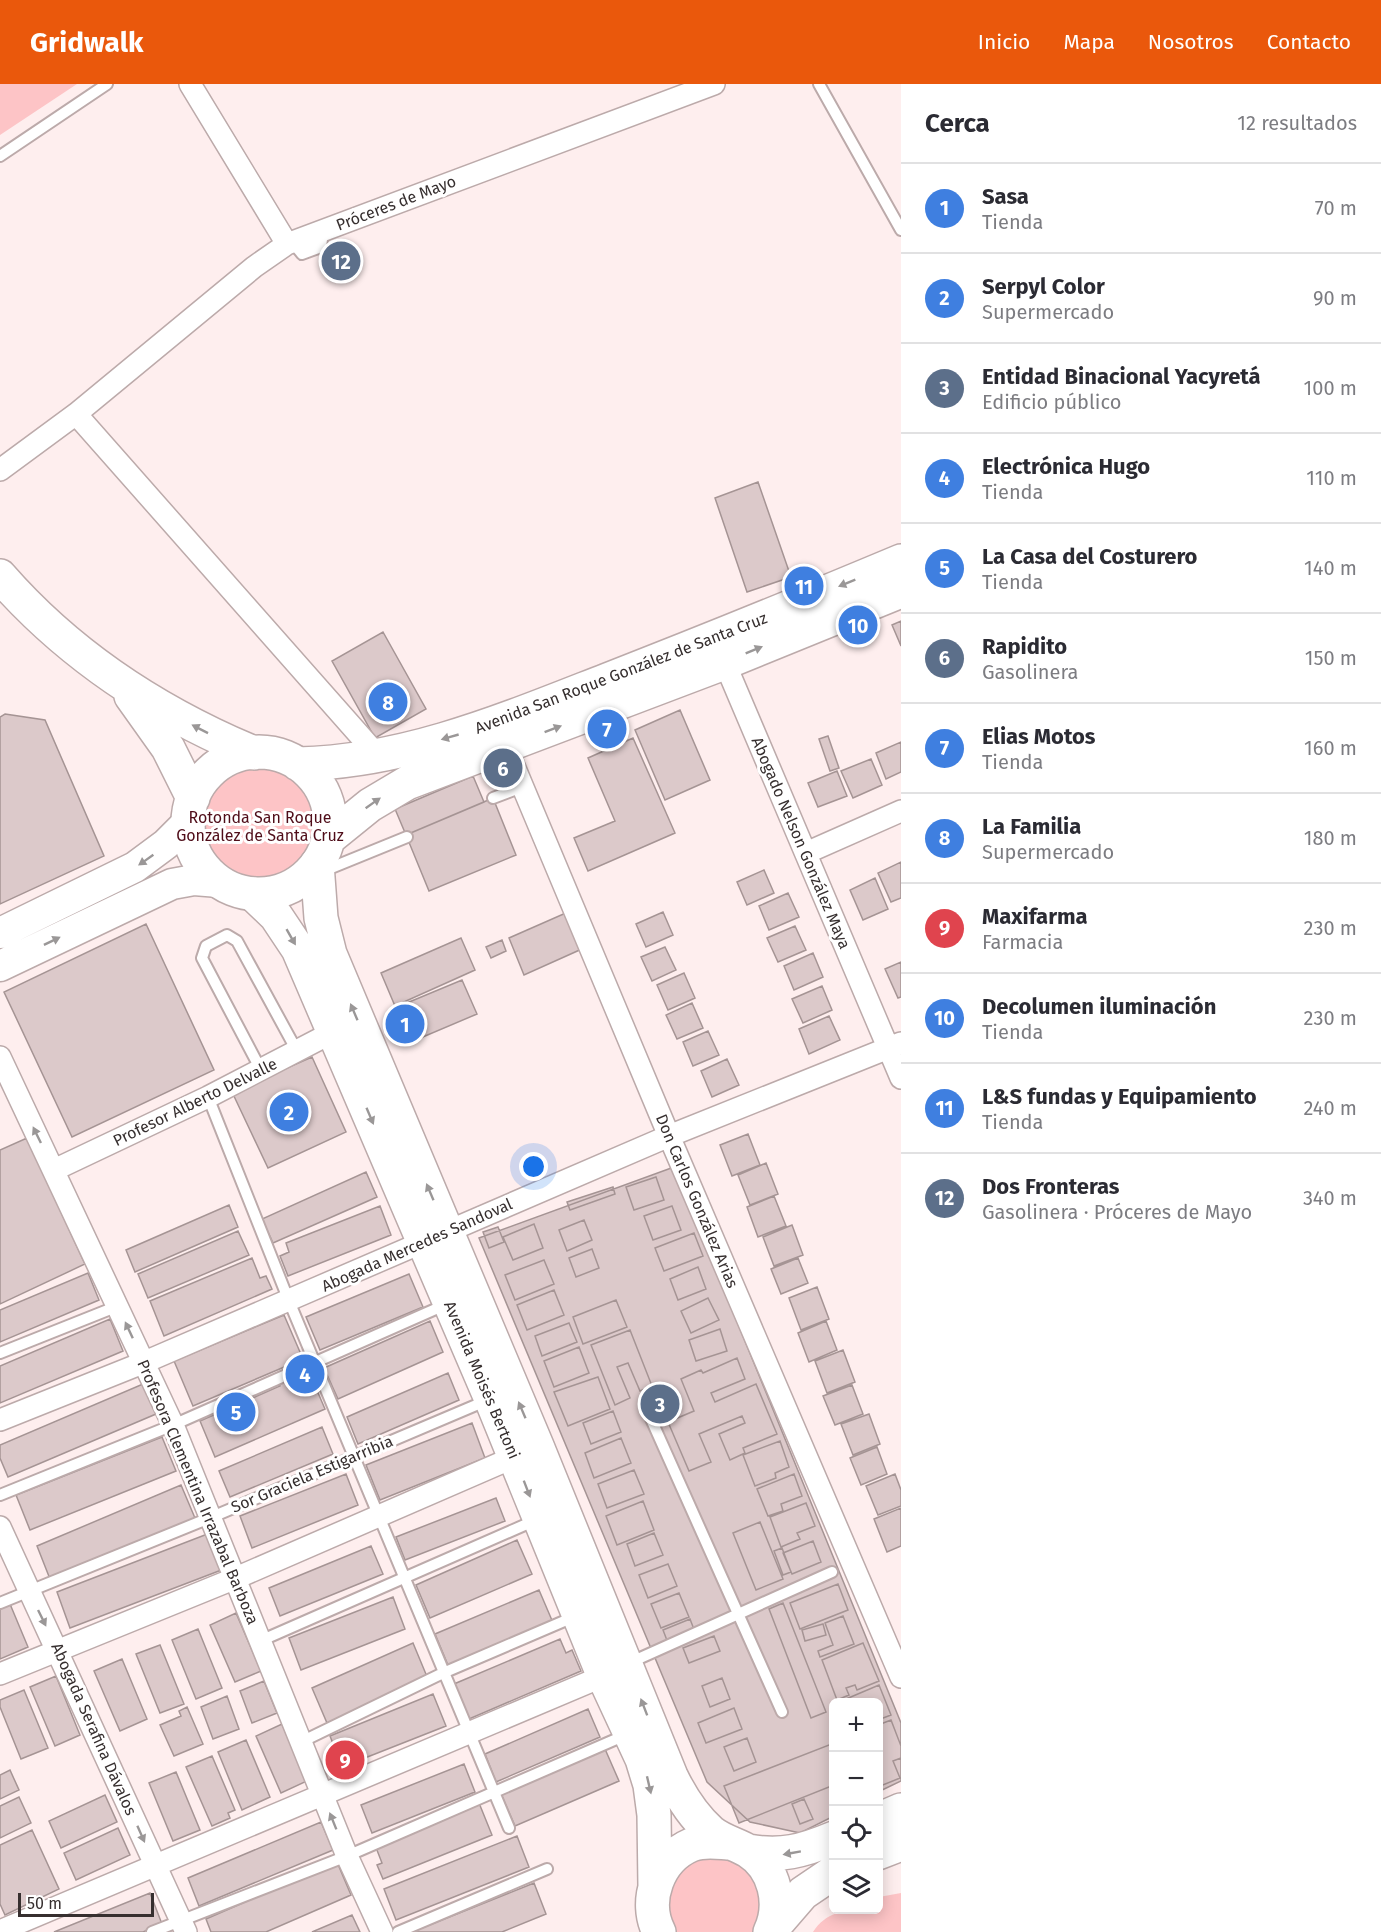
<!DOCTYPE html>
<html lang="es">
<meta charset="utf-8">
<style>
body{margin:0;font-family:"Fira Sans",sans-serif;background:#f7f7f7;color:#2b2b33}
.controls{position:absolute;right:18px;bottom:18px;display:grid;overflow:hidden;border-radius:9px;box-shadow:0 3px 15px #0003}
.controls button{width:54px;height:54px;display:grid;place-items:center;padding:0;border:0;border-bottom:2px solid #e1e1e2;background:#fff;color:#2b2b33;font:30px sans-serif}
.scale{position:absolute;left:18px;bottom:15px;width:136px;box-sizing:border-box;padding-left:6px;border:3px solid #362f2f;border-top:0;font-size:16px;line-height:21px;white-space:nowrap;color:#362f2f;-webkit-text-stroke:4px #fff;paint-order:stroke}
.you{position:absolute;left:534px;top:1083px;width:21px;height:21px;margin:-15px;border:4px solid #fff;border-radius:50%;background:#1a73e8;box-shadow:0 0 0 9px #1a73e833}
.badge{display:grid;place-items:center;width:39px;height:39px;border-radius:50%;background:#ea580c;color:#fff;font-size:20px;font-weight:700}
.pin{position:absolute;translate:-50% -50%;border:3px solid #fff;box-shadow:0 2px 6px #0006}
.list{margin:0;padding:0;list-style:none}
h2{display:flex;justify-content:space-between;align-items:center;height:78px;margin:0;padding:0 24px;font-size:26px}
h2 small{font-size:20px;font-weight:400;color:#7c7c81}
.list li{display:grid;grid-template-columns:39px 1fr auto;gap:18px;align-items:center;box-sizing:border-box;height:90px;padding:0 24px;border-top:2px solid #e1e1e2}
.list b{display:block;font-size:22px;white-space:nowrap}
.list p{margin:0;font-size:20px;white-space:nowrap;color:#7c7c81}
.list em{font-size:20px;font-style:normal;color:#7c7c81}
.icon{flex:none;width:33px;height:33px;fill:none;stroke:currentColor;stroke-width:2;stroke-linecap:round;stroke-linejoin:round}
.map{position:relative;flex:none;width:901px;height:1848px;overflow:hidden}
header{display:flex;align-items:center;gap:36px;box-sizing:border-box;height:84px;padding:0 30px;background:#ea580c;color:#fff}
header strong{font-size:28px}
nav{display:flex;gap:33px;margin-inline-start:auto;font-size:21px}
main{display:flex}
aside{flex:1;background:#fff}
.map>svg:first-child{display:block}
.green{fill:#fdc4c6}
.building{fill:#dcc9ca;stroke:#a59494;stroke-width:1.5}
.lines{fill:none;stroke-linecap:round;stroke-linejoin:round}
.lane-casing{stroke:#bcaaaa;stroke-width:14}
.street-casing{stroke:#bcaaaa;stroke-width:24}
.secondary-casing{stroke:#bcaaaa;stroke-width:33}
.primary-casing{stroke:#bcaaaa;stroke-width:36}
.highway-casing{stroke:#bcaaaa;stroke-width:36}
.lane{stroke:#fff;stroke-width:10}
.street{stroke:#fff;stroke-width:21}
.secondary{stroke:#fff;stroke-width:30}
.primary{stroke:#fff;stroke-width:33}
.highway{stroke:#fff;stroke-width:33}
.oneway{fill:#9a9797}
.labels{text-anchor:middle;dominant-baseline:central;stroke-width:6;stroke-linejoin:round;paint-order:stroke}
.street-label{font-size:16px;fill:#362f2f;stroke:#fff}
.park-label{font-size:16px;fill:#4f0d19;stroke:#fff}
</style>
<header>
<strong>Gridwalk</strong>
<nav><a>Inicio</a><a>Mapa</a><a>Nosotros</a><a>Contacto</a></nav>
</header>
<main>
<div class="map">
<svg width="901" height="1848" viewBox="0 0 901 1848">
<rect width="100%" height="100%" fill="#feeeee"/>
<path class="green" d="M0 0H77L0 51Z
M203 742a57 57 0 1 1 114 0a57 57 0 1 1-114 0Z
M715 1767 760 1791 761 1848H667L661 1809 682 1778Z
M901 1809V1848H813C829 1823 853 1826 878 1826L879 1813Z"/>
<path class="building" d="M758 398 791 493 747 508 715 414Z
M901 537V562L892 541Z
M383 548 426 625 375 654 332 577Z
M680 626 710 696 665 716 635 646Z
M5 630 45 636 104 772 0 820V633Z
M828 652 839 684 830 687 819 655Z
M633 654 675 749 588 787 574 754 615 737 588 674Z
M901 658V688L886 695 876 669Z
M871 675 882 701 853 714 841 687Z
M837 687 847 712 818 723 808 699Z
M473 692 484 718 406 751 395 725Z
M493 714 516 771 429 807 406 751Z
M901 778V814L891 818 878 789Z
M764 786 774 809 747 821 737 798Z
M875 794 888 825 863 836 850 806Z
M788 809 799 833 769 846 759 822Z
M568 828 584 864 524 891 509 854Z
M663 828 673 851 646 863 636 840Z
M146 840 214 986 72 1053 4 908Z
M795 842 806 866 778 878 767 854Z
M461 854 475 886 395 922 381 889Z
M502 856 506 867 491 874 486 863Z
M665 863 676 886 652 897 641 873Z
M813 869 823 893 794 906 784 882Z
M901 878V913L898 914 885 885Z
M684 889 695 914 668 926 657 901Z
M462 896 477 930 404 961 390 926Z
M822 902 832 926 803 939 792 915Z
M692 919 703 944 677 955 666 931Z
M829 932 840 956 809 970 799 945Z
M708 947 719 971 693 982 683 958Z
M312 973 346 1048 268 1084 232 1008Z
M727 975 739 1001 712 1013 701 987Z
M748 1050 760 1081 732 1092 720 1061Z
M27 1054 85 1180 0 1220V1066Z
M766 1079 778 1110 750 1121 738 1091Z
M674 1083 901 1639V1697L878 1708V1618H834V1732L800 1749 750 1738 707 1698 479 1154Z
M366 1088 377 1113 273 1159 262 1135Z
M656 1093 664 1116 634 1126 626 1103Z
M613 1103 615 1110 570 1126 567 1118Z
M774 1112 786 1142 758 1153 747 1123Z
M229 1121 238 1143 135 1188 126 1166Z
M380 1122 391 1151 288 1192 280 1172 289 1168 286 1159Z
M672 1122 681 1146 653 1156 644 1132Z
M584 1136 592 1156 567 1167 559 1146Z
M534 1140 543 1164 513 1176 503 1153Z
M792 1141 803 1171 774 1182 763 1153Z
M498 1143 504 1158 489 1164 483 1148Z
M238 1147 249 1171 148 1214 138 1190Z
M694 1149 703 1172 664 1187 655 1164Z
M592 1165 599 1184 576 1193 569 1174Z
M252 1174 260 1194 266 1192 272 1205 164 1252 150 1217Z
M798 1174 808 1199 781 1210 771 1185Z
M544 1176 554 1200 515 1216 505 1191Z
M698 1183 706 1205 678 1216 670 1195Z
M88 1189 99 1216 0 1258V1226Z
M409 1190 423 1223 320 1266 306 1233Z
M817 1203 829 1235 801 1246 789 1214Z
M554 1206 564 1231 527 1246 517 1221Z
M708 1214 719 1236 691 1249 681 1227Z
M616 1216 627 1243 583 1260 573 1233Z
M284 1231 303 1275 193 1322 174 1277Z
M110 1235 123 1267 0 1319V1282Z
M430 1237 443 1268 338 1315 324 1284Z
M826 1237 837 1266 809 1278 798 1249Z
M569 1239 577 1258 542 1272 535 1252Z
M720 1245 727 1267 696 1277 689 1256Z
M630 1246 652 1302 640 1307 628 1279 617 1283 630 1314 615 1321 591 1261Z
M579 1263 589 1289 554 1303 544 1277Z
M843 1266 855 1298 827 1309 815 1277Z
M737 1274 745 1295 711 1309 715 1318 756 1300 777 1350 743 1364 745 1369 730 1376 719 1350 745 1339 742 1332 699 1350 711 1378 689 1387 668 1338 694 1327 681 1295 701 1286 703 1289Z
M306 1281 325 1325 215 1373 200 1337 280 1302 276 1294Z
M448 1289 459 1316 358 1360 347 1333Z
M598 1293 610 1325 568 1342 554 1308Z
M143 1300 156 1330 8 1393 0 1374V1361Z
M852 1301 863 1330 835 1341 823 1312Z
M613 1327 621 1348 591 1360 583 1339Z
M869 1330 880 1360 853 1371 841 1340Z
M472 1339 485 1374 380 1416 366 1381Z
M322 1343 333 1370 230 1413 219 1387Z
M162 1353 176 1387 30 1446 16 1411Z
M621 1354 631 1379 594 1394 585 1369Z
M780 1357 789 1383 775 1389 776 1394 755 1402 743 1371Z
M877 1363 887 1390 861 1401 850 1374Z
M634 1386 644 1410 607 1424 598 1400Z
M346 1390 358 1421 252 1464 240 1432Z
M794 1390 802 1412 781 1420 783 1427 768 1432 757 1405Z
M895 1390 901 1406V1422L878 1431 866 1402Z
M181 1401 195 1434 50 1495 37 1462Z
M496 1414 505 1437 405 1476 396 1453Z
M643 1417 654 1446 617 1461 606 1432Z
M806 1419 815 1442 797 1449 800 1455 781 1463 770 1433Z
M901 1424V1462L887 1468 874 1435Z
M760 1438 783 1495 756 1506 733 1449Z
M210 1449 224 1485 70 1544 57 1508Z
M654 1449 663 1471 635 1482 627 1460Z
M517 1456 532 1490 430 1534 416 1501Z
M813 1457 821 1478 792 1490 783 1469Z
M371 1462 383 1490 280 1532 269 1504Z
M782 1464 791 1488 783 1491 774 1467Z
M668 1480 677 1502 648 1514 639 1491Z
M838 1500 848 1526 800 1545 790 1519Z
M539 1506 554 1541 450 1586 435 1550Z
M679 1509 689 1533 661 1544 651 1520Z
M393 1513 405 1545 301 1586 289 1554Z
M783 1519 826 1628 811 1634 769 1525Z
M10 1520 28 1563 0 1575V1524Z
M236 1529 261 1587 235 1598 210 1541Z
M843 1532 854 1560 820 1573 818 1567 833 1561 825 1539Z
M690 1535 695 1548 668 1559 663 1546Z
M823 1540 826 1551 805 1557 802 1546Z
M198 1545 222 1604 196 1615 172 1556Z
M714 1552 720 1567 689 1579 683 1564Z
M560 1555 566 1569 572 1566 581 1587 469 1635 454 1600Z
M413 1559 428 1595 327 1639 312 1604Z
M863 1559 879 1597 857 1606 855 1601 846 1604 849 1611 837 1616 822 1576Z
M160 1561 184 1620 160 1629 136 1570Z
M122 1575 147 1635 120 1647 94 1587Z
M56 1592 80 1651 55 1662 30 1603Z
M722 1594 730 1615 710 1623 702 1602Z
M264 1597 277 1629 252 1639 240 1607Z
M879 1601 891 1631 878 1636V1618H839Z
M24 1606 48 1664 21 1675 0 1623V1616Z
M433 1610 446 1642 342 1683 330 1652Z
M227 1612 239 1645 213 1655 201 1623Z
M187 1623 203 1660 174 1672 160 1641 181 1632 179 1627Z
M734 1624 742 1645 706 1659 698 1639Z
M588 1625 600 1653 496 1698 485 1670Z
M891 1636 901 1662V1674L893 1677 900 1694 878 1703V1641Z
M282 1640 307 1697 281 1709 256 1652Z
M747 1654 756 1678 734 1687 724 1663Z
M246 1656 270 1713 242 1726 218 1668Z
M834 1659V1701L739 1739 724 1702Z
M605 1665 619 1697 515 1742 501 1710Z
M212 1672 235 1726 228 1729 230 1734 212 1742 186 1683Z
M464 1680 475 1708 372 1749 361 1721Z
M10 1686 19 1706 0 1715V1691Z
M176 1688 200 1746 173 1757 149 1699Z
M105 1711 117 1738 61 1764 49 1737Z
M19 1713 31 1739 0 1754V1722Z
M804 1715 813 1735 800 1740 792 1720Z
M479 1719 492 1751 383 1795 377 1781 382 1779 375 1761Z
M321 1738 333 1766 199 1822 188 1794Z
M118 1744 130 1771 76 1796 64 1769Z
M32 1746 59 1805 5 1831 0 1820V1761Z
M517 1752 529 1783 396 1836 384 1805Z
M337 1778 351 1811 266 1848H211L206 1835Z
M534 1799 546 1830 502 1848H412Z
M150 1809 162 1840 143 1848H54Z
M352 1831 360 1848H312Z"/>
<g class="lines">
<defs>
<path id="lane" d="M819 0 901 146
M0 72 107 0
M293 159 302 170 321 163 323 147
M493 714 522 703
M321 788 407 753
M261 986 202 874 206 862 227 851 237 857 297 967
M208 1013 289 1217 509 1744
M0 1269 118 1222
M647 1326 782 1628
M0 1411 173 1341 447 1220
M0 1519 212 1433 488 1316
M260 1557 536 1436
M629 1579 832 1488
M301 1658 443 1589 576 1532
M152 1848 347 1772 628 1650
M398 1848 547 1785"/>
<path id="street" d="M190 0 287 160
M76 330 378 672
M0 386 76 330 254 183 287 160 714 0
M721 570 901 994
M501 651 669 1052 901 1593
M806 769 901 727
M0 973 173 1341 347 1772 382 1848
M54 1086 208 1013 335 947
M0 1336 145 1278 669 1052 901 959
M0 1443 186 1848
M0 1590 236 1494 526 1368
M0 1847 613 1588"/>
<path id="secondary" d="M0 849 135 783 166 760 189 737
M0 882 172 800 194 796 219 798"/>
<path id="primary" d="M317 780 321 834 330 870 537 1362 671 1692C681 1713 693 1732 711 1748 722 1757 736 1760 748 1767 775 1784 783 1820 770 1848
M253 810 276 832 298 865 491 1315 604 1593 642 1675 650 1701 654 1731 655 1803
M878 1736 901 1726
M748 1767C781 1773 803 1767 834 1754
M878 1769 901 1760
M771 1846 803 1809 834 1788
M659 1848C643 1817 658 1775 691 1761 703 1756 715 1758 728 1759"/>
<path id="highway" d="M0 492C69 571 158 629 254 669
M131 612 168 664 193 714
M188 739a71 71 0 1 1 142 0a71 71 0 1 1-142 0Z
M298 680C406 678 507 635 607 596 705 558 803 518 901 477
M328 755 370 721 407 699 724 579 901 507"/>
</defs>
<use href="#lane" class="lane-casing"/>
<use href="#street" class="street-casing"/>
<use href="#secondary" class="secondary-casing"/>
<use href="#primary" class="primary-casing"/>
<use href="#highway" class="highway-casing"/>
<use href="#lane" class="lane"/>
<use href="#street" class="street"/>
<use href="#secondary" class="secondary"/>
<use href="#primary" class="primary"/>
<use href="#highway" class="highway"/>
</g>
<defs><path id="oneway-solid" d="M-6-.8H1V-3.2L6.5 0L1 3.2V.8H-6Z" transform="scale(1.5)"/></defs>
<g class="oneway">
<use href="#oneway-solid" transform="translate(847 499) rotate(158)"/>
<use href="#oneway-solid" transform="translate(754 566) rotate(-22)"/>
<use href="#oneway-solid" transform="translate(200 645) rotate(-153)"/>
<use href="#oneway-solid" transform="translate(553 645) rotate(-21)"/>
<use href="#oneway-solid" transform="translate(450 653) rotate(164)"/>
<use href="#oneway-solid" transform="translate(373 719) rotate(-35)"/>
<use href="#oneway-solid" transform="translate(146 776) rotate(145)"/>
<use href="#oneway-solid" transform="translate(291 853) rotate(60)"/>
<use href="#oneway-solid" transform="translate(52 857) rotate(-26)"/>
<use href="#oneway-solid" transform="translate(354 928) rotate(-113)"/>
<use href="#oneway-solid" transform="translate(370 1032) rotate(67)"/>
<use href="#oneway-solid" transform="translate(37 1051) rotate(-116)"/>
<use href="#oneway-solid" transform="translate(430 1108) rotate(-113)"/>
<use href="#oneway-solid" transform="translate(129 1246) rotate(-115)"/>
<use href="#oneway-solid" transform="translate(522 1326) rotate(-113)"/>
<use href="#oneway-solid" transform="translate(527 1405) rotate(69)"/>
<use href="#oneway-solid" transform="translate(42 1534) rotate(64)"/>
<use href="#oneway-solid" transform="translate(644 1623) rotate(-111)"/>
<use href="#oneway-solid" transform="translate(649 1701) rotate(77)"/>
<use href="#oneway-solid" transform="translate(333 1737) rotate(-112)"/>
<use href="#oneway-solid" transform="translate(141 1750) rotate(66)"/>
<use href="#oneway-solid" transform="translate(792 1769) rotate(170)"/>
</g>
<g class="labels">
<g class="street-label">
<text transform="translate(396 119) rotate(-21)">Próceres de Mayo</text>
<text transform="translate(621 589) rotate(-21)">Avenida San Roque González de Santa Cruz</text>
<text transform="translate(801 759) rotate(67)">Abogado Nelson González Maya</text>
<text transform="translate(195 1018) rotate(-26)">Profesor Alberto Delvalle</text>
<text transform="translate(697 1117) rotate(67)">Don Carlos González Arias</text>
<text transform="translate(417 1161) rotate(-24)">Abogada Mercedes Sandoval</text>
<text transform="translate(482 1296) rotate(67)">Avenida Moisés Bertoni</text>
<text transform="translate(312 1390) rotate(-23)">Sor Graciela Estigarribia</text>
<text transform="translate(198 1408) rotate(67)">Profesora Clementina Irrazabal Barboza</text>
<text transform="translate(94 1645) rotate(66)">Abogada Serafina Dávalos</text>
</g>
<g class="park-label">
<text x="260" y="733">Rotonda San Roque<tspan x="260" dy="18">González de Santa Cruz</tspan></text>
</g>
</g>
</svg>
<div class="controls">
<button>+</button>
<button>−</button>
<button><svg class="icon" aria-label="locate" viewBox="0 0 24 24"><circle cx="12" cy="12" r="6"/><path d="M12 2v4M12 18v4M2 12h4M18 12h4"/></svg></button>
<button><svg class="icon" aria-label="layers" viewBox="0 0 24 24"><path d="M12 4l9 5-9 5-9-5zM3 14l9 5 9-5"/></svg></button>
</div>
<div class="scale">50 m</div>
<div class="you"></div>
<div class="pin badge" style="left:405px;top:940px;background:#3f7fe0">1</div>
<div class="pin badge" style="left:289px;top:1028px;background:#3f7fe0">2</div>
<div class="pin badge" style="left:660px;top:1320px;background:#5c6f8a">3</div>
<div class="pin badge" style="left:305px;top:1290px;background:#3f7fe0">4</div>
<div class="pin badge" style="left:236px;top:1328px;background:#3f7fe0">5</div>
<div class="pin badge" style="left:503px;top:684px;background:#5c6f8a">6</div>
<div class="pin badge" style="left:607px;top:645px;background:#3f7fe0">7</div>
<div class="pin badge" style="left:388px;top:618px;background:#3f7fe0">8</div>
<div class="pin badge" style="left:345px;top:1676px;background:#e0444e">9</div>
<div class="pin badge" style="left:858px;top:541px;background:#3f7fe0">10</div>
<div class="pin badge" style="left:804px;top:502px;background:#3f7fe0">11</div>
<div class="pin badge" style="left:341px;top:177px;background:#5c6f8a">12</div>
</div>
<aside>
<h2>Cerca<small>12 resultados</small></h2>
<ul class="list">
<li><span class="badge" style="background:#3f7fe0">1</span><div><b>Sasa</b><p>Tienda</p></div><em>70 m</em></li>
<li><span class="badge" style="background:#3f7fe0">2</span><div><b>Serpyl Color</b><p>Supermercado</p></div><em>90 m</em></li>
<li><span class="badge" style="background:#5c6f8a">3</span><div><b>Entidad Binacional Yacyretá</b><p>Edificio público</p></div><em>100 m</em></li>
<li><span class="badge" style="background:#3f7fe0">4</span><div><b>Electrónica Hugo</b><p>Tienda</p></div><em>110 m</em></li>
<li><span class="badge" style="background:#3f7fe0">5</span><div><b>La Casa del Costurero</b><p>Tienda</p></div><em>140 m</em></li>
<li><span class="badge" style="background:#5c6f8a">6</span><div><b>Rapidito</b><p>Gasolinera</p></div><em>150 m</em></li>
<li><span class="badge" style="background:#3f7fe0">7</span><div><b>Elias Motos</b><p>Tienda</p></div><em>160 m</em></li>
<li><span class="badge" style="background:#3f7fe0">8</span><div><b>La Familia</b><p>Supermercado</p></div><em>180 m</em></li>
<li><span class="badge" style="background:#e0444e">9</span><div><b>Maxifarma</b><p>Farmacia</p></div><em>230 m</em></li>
<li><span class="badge" style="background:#3f7fe0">10</span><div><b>Decolumen iluminación</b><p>Tienda</p></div><em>230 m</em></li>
<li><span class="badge" style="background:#3f7fe0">11</span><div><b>L&amp;S fundas y Equipamiento</b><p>Tienda</p></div><em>240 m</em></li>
<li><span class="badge" style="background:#5c6f8a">12</span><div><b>Dos Fronteras</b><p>Gasolinera · Próceres de Mayo</p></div><em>340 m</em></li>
</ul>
</aside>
</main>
